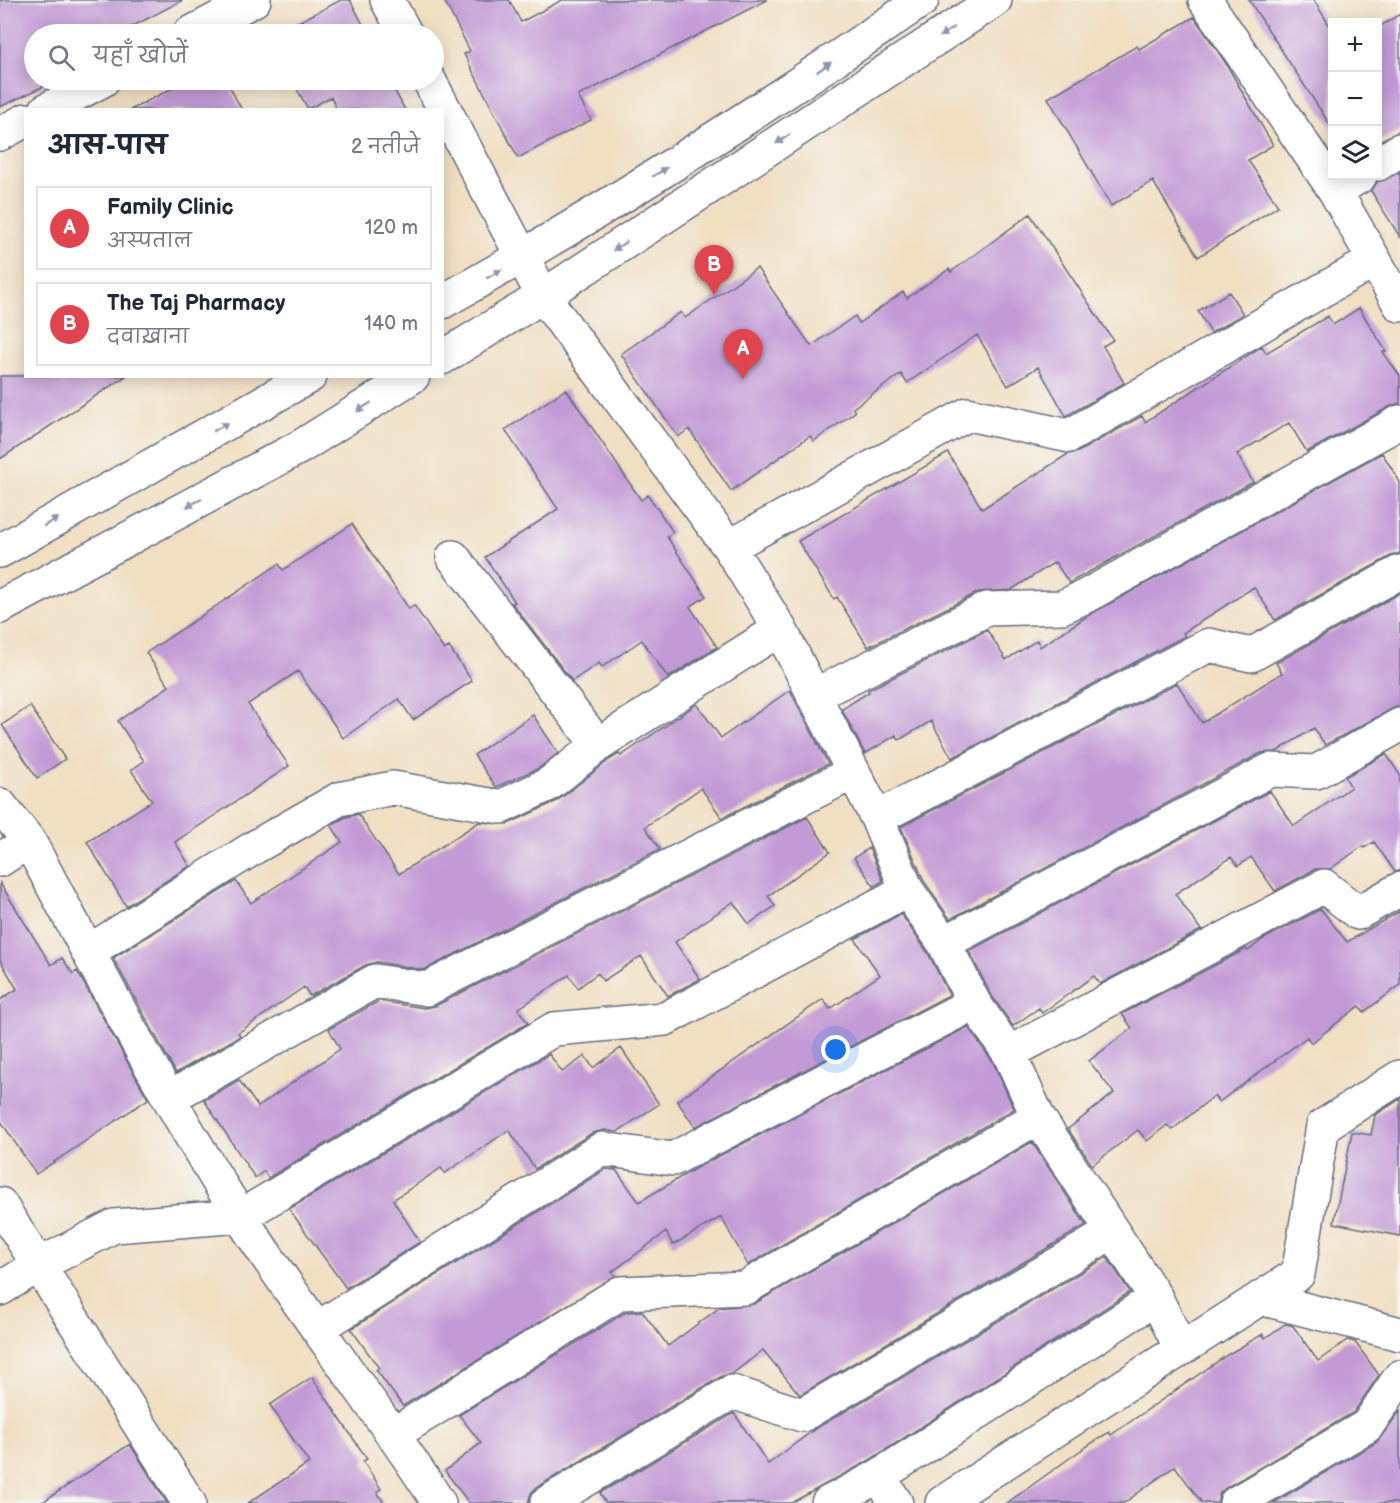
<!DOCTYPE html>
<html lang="hi">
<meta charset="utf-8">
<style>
body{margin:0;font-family:"Balsamiq Sans","Playpen Sans Deva",sans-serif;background:#f6f6f7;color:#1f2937}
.controls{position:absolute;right:18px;top:18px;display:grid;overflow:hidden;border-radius:0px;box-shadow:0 3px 15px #0003}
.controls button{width:54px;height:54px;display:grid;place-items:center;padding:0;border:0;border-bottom:2px solid #e0e1e3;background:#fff;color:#1f2937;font:30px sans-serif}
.you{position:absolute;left:836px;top:1050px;width:21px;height:21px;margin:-15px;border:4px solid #fff;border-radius:50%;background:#1a73e8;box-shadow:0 0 0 9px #1a73e833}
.badge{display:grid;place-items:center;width:39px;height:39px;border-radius:50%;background:#0f766e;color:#fff;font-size:20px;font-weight:700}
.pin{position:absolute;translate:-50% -50px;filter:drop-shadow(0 2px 3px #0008)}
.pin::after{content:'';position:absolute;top:32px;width:21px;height:18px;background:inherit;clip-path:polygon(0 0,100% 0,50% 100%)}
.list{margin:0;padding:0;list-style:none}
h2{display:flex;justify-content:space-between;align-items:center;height:78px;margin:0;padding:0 24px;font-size:26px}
h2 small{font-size:20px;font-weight:400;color:#747a83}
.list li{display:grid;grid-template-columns:39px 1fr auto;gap:18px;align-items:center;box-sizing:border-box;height:84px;margin:0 12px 12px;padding:0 12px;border:2px solid #e0e1e3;border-radius:0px}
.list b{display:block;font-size:22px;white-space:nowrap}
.list p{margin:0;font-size:20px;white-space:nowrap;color:#747a83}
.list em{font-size:20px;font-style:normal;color:#747a83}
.icon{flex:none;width:33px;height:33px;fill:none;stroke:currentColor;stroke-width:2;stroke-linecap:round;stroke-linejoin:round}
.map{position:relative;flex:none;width:1400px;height:1503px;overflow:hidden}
.search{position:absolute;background:#fff;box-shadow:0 3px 15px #0003;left:24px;top:24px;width:420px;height:66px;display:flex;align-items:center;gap:15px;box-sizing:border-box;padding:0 21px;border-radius:33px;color:#747a83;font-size:22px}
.panel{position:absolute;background:#fff;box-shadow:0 3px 15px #0003;left:24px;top:108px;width:420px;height:270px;border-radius:0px}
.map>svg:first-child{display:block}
.building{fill:#c29ad5}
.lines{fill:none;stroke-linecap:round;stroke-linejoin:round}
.minor-casing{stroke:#666d81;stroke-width:36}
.major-casing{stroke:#666d81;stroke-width:36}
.minor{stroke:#fff;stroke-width:33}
.major{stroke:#fff;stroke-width:33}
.oneway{fill:#8d97ae}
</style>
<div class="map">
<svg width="1400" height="1503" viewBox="0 0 1400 1503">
<rect width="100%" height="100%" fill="#f6f6f2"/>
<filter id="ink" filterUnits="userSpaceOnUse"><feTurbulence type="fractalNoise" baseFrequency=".0167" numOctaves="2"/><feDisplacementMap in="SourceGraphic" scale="12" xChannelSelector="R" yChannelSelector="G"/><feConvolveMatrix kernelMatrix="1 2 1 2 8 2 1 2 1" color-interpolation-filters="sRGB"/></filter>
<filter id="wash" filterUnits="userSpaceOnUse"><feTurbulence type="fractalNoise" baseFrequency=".008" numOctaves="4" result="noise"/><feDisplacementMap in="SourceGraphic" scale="24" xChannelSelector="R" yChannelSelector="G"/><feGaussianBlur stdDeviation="1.35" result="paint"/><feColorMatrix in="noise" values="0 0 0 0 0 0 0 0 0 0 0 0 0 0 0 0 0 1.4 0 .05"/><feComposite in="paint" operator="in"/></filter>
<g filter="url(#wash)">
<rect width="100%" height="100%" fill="#f1dfc2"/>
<g id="blocks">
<path class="building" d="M0 0H183L129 28 132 34H34V80H57L0 107Z
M341 0H350L368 34H275Z
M444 0H509L521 22 562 0H767L578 96 591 120 518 158 464 54 470 51Z
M1249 0H1314L1332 30V128Z
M1400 14V131L1377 142V28Z
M1194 17 1225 62 1273 145 1248 160 1278 206 1198 257 1153 181 1111 206 1048 98 1137 46 1139 49Z
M188 80H226L242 110H130Z
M292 80H389L405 110H337L331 97 308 109Z
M1400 172V237L1371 191 1377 182Z
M1030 214 1113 340 1103 346 1124 383 1066 416 1038 367 1008 386 977 335 907 383 901 374 853 408 855 412 814 441 810 436 731 491 689 429 678 437 621 354 681 312 685 318 757 268 811 346 855 316 859 323 903 292 907 298 949 269 951 272Z
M1229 292 1243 314 1211 333 1198 311Z
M1359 308 1386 351 1383 352 1400 376V403L1391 406 1307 452 1289 423 1237 454 1253 482 1069 583 1055 562 1011 590 979 592 868 647 837 597 834 599 798 541 948 453 982 509 1068 454 1078 452 1142 416 1145 422 1262 346 1266 353 1328 316 1333 325Z
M0 376H126L0 459Z
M566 389 641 500 648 495 673 532 667 537 706 596 690 607 717 647 668 678 642 640 602 667 599 663 572 681 512 603 515 602 485 557 558 509 505 430Z
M1382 453 1400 482V553L1391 556 1275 620 1254 587 1183 633 1185 636 952 758 931 721 899 740 896 735 865 754 842 709 869 692 868 690 987 630 1006 660 1037 640 1040 647 1089 615Z
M352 524 409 609 414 605 444 650 449 647 472 681 413 720 399 699 343 738 298 671 248 704 289 766 175 842 190 866 126 906 87 842 152 801 131 770 144 761 118 721 169 686 146 653 279 564 283 570Z
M1400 593V705L1396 707 1325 745 1314 728 1276 752 1261 753 950 919 924 881 901 827 906 824 1177 683 1202 723 1282 673 1276 663Z
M790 690 828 764 722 818 701 788 645 827 660 849 424 970 377 962 366 965 310 996 304 987 238 1033 240 1036 176 1073 113 958 236 881 251 903 342 842 331 825 346 817 358 814 399 874 479 822 508 824 557 801 609 760 619 754 621 756 697 704 721 738Z
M30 706 65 759 37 778 2 725Z
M533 715 558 753 539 768 496 787 474 755Z
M1386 754 1400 775V870L1395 872 1374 842 1364 848 1363 846 1330 869H1315L1275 891 1251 857 1238 866 1231 857 1175 894 1201 930 1100 984 1094 976 1042 1013 1039 1008 1013 1026 990 993 969 951 1270 791 1294 826 1351 787 1345 777Z
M807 817 830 852 768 896 775 906 749 924 733 902 675 942 700 979 668 996 641 956 603 981 598 973 578 988 569 975 518 1009 528 1023 268 1178 264 1171 255 1178 204 1100 239 1080 258 1107 340 1049 329 1029 379 1001 424 1008 435 1006Z
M869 848 883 881 874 886 854 858Z
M0 883 51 965 62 958 73 974 77 971 148 1099 36 1174 0 1120V1000L17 989 0 960Z
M1321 909 1347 942 1400 911V985L1364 1012 1359 1006 1311 1043 1307 1037 1219 1102 1214 1096 1172 1130 1167 1125 1147 1141 1138 1130 1092 1165 1068 1129 1114 1093 1089 1061 1132 1028 1122 1014 1246 949 1248 951 1262 940Z
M901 914 928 953 949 995 695 1127 677 1101 823 999 830 1009 880 975 855 939Z
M968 1027 993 1062 1014 1109 748 1265 721 1217 673 1245 666 1232 612 1272 615 1276 403 1406 376 1370 379 1368 351 1329 606 1169 616 1170 639 1202 696 1168Z
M621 1048 659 1104 617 1132 605 1130 592 1133 535 1169 509 1130 445 1173 441 1168 393 1200 420 1242 346 1288 289 1209 549 1054 562 1072 585 1056 593 1068Z
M1400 1099V1236L1334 1223 1352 1132 1371 1135 1375 1115Z
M1032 1142 1086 1225 800 1395 763 1350 732 1374 722 1376 537 1487 531 1493 528 1503H469L445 1471 481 1443 459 1415 626 1312 642 1311 668 1346 719 1308 754 1304Z
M1107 1257 1130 1292 870 1460 791 1503H606L600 1493 734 1413 768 1464 815 1429Z
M1285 1324 1293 1326 1318 1361 1347 1340 1355 1342 1379 1375 1354 1412 1227 1487 1220 1493 1217 1503H1202L1175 1466 1124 1503H1007L1081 1450 1109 1432 1111 1435 1227 1355 1263 1334 1265 1338Z
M312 1377 367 1459 363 1461 381 1489 377 1492 384 1503H248L309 1463 270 1405Z
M1400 1411V1503H1273L1377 1442Z
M130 1444 167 1503H41Z"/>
</g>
</g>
<g filter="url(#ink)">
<use href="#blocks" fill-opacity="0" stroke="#666d81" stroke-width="1.5"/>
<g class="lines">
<defs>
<path id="minor" d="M387 0 406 34
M1205 0 1335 191 1400 305
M189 34 254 0
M429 80 543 296 729 547 780 629 877 818 907 890 944 943 974 1003 1009 1053 1038 1117 1156 1298 1181 1349
M46 110 103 80
M0 134 26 120
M1378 164 1400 150
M1335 191 1360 176
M729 547 968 414 1069 436 1373 261
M453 557 598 745
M813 696 987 609 1062 607 1086 596 1400 422
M0 805 29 841C96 967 163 1095 240 1216 303 1314 376 1405 439 1503
M877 818 1209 645 1251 655 1400 572
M0 860 29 841
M944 943 1270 770 1316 772 1400 725
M88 952 255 847 339 799 393 788 501 807 549 784 598 745 780 629
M1009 1053 1324 886 1358 913 1400 889
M169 1098 375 981 427 989 852 773
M0 1204 189 1503
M0 1289 39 1265 114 1226 241 1216 554 1029 665 1019 907 890
M1260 1298 1400 1334
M318 1328 602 1149 673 1159 974 1003
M394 1434 620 1293 745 1288 1038 1117
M879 1476 896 1503
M547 1503 732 1392 802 1415 1112 1232
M828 1503 879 1476 1156 1298
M942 1503 1298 1274 1323 1126 1400 1077
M1236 1503 1367 1426 1400 1377"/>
<path id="major" d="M442 302C607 210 767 107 922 0
M442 358 543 296 995 0
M0 551 310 376
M0 607 300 447 413 376"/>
</defs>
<use href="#minor" class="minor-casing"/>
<use href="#major" class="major-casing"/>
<use href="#minor" class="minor"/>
<use href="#major" class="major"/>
</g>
<defs><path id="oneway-solid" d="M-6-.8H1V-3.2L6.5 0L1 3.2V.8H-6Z" transform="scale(1.5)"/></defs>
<g class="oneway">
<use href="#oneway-solid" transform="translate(947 32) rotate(147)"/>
<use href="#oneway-solid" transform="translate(824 67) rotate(-35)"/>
<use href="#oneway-solid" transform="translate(783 139) rotate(147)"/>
<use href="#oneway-solid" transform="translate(660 172) rotate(-32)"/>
<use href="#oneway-solid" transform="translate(620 246) rotate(147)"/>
<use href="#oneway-solid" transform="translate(494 274) rotate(-29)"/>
<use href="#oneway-solid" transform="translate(364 407) rotate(148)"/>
<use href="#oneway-solid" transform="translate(221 427) rotate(-29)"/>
<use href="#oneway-solid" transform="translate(194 503) rotate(152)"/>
<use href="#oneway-solid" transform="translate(51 522) rotate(-29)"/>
</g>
</g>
</svg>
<div class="controls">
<button>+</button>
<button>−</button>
<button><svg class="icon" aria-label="layers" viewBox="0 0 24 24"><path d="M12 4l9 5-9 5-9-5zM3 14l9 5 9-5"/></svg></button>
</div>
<div class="you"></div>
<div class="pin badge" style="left:743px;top:379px;background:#e0444e">A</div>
<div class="pin badge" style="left:714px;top:295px;background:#e0444e">B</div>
<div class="search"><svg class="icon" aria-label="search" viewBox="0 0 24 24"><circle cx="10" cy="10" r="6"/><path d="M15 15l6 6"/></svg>यहाँ खोजें</div>
<section class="panel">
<h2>आस-पास<small>2 नतीजे</small></h2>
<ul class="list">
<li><span class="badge" style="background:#e0444e">A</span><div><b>Family Clinic</b><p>अस्पताल</p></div><em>120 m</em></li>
<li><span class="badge" style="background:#e0444e">B</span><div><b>The Taj Pharmacy</b><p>दवाख़ाना</p></div><em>140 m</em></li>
</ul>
</section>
</div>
